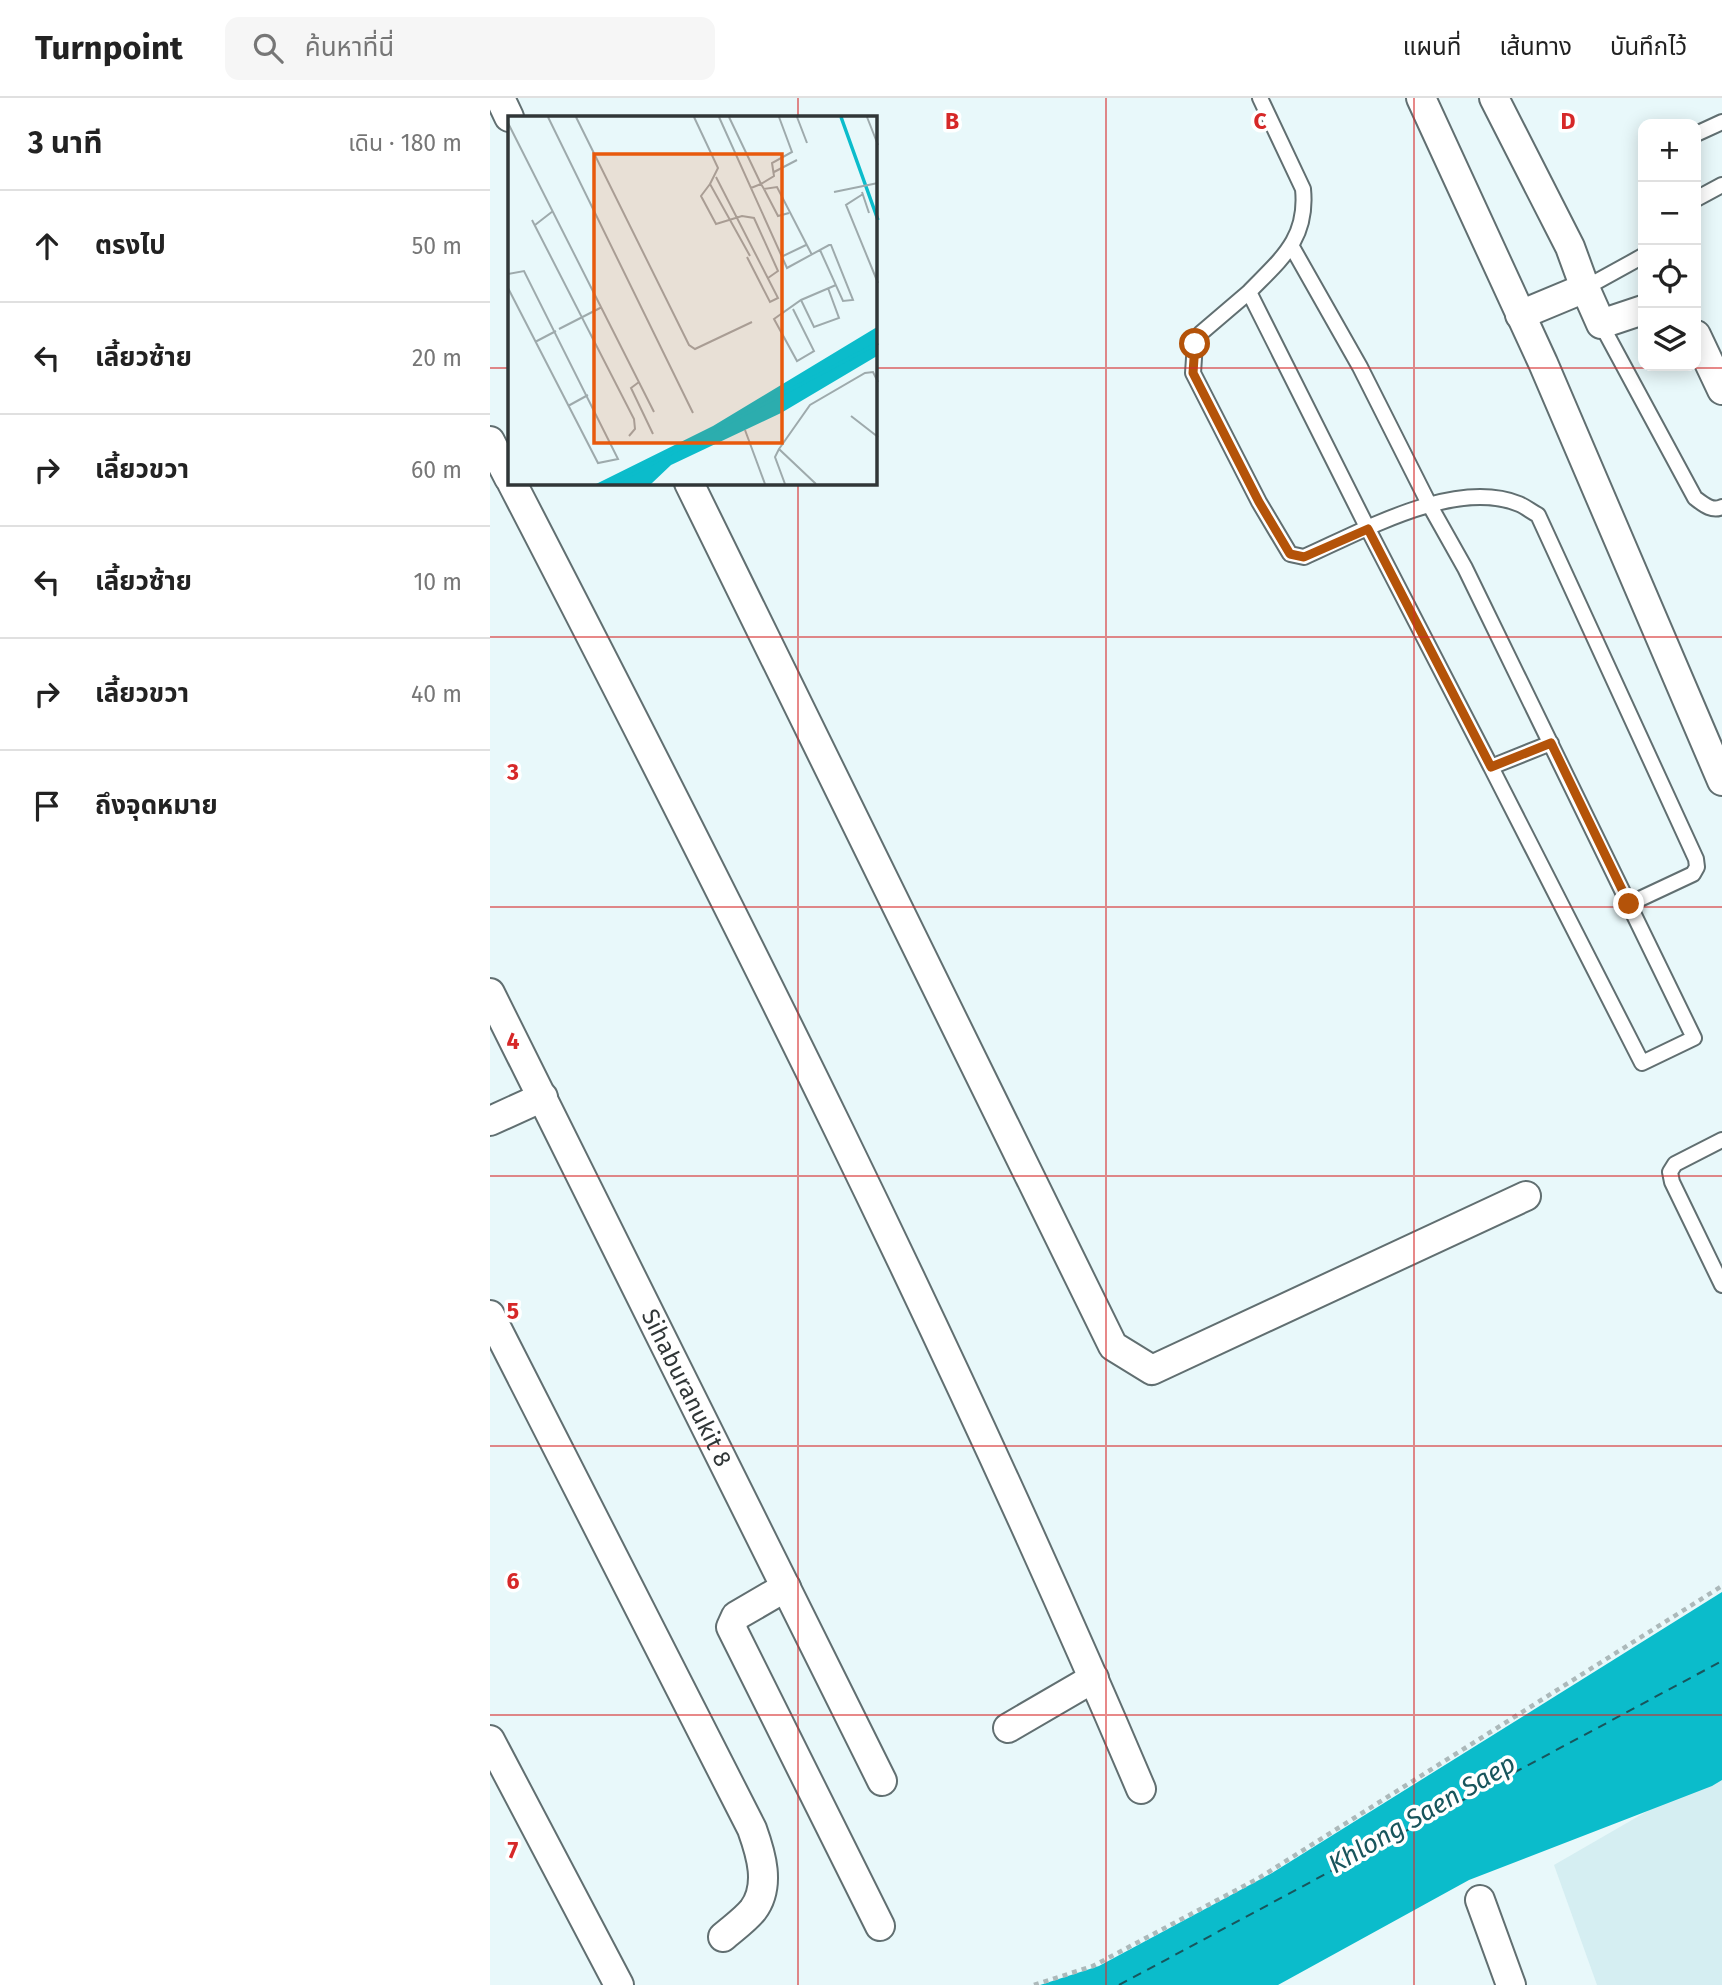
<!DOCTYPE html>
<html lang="th">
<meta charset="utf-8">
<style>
body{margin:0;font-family:"Fira Sans","Noto Sans Thai",sans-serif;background:#f6f6f6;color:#222}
.controls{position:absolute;right:21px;top:21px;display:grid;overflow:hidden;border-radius:14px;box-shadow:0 4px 18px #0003}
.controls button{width:63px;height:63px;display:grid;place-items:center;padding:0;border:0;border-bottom:2px solid #e0e0e0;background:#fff;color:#222;font:35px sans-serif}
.stop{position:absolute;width:21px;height:21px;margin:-16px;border:5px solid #b45309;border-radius:50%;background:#fff}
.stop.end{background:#b45309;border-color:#fff;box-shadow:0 2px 7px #0008}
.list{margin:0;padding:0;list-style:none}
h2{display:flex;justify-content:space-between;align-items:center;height:91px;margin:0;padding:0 28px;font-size:30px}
h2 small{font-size:23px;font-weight:400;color:#767676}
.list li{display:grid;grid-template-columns:46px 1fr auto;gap:21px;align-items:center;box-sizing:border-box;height:112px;padding:0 28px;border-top:2px solid #e0e0e0}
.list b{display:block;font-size:26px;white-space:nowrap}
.list em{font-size:23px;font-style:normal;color:#767676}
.icon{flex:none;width:38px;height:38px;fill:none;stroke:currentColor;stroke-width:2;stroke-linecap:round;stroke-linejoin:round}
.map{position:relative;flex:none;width:1232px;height:1887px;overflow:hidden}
header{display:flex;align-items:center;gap:42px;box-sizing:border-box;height:98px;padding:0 35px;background:#fff;border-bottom:2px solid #e0e0e0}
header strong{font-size:33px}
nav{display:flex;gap:38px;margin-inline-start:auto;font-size:24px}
.search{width:490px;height:63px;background:#f6f6f6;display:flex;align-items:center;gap:18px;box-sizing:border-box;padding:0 24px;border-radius:14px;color:#767676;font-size:26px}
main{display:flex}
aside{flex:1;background:#fff}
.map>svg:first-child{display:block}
.built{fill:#d5eef2}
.water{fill:#0bbccb}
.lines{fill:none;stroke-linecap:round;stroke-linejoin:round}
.ferry{stroke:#18555c;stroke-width:2;stroke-dasharray:9 7;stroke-linecap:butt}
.service-casing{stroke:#616f71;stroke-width:18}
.minor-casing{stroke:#616f71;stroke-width:32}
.path{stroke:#acb9ba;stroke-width:4.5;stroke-dasharray:5 5;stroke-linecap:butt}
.service{stroke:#fff;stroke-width:14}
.minor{stroke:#fff;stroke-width:28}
.route{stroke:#b45309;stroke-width:9}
.grid{fill:none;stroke:#d62828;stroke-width:2;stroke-opacity:0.55}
.labels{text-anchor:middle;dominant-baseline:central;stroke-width:7;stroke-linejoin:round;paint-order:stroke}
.street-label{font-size:24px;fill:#303637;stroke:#fff}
.water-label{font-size:26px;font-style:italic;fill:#18555c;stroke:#fff}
.inset-river{fill:none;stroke:#0bbccb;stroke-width:3.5}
.inset-road{fill:none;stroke:#9eaaac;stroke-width:2}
.view{fill:#e8590c;fill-opacity:0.15;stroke:#e8590c;stroke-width:3.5}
.inset-edge{fill:none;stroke:#303637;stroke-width:3.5}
.grid-label{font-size:23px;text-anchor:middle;font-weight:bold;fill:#d62828;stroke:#fff;stroke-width:7;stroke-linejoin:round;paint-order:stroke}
</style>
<header>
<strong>Turnpoint</strong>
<div class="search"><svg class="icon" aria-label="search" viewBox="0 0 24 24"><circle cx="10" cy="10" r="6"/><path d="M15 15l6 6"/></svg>ค้นหาที่นี่</div>
<nav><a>แผนที่</a><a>เส้นทาง</a><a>บันทึกไว้</a></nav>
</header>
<main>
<aside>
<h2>3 นาที<small>เดิน · 180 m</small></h2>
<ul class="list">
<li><svg class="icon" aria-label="ahead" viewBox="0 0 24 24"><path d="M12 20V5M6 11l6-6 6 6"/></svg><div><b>ตรงไป</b></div><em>50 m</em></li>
<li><svg class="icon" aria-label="left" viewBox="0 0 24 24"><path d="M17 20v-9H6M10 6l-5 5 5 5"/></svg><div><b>เลี้ยวซ้าย</b></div><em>20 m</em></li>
<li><svg class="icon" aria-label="right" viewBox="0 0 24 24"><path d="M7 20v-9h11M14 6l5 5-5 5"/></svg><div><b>เลี้ยวขวา</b></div><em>60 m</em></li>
<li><svg class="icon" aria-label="left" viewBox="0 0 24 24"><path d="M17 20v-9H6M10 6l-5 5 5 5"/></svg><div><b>เลี้ยวซ้าย</b></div><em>10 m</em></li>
<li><svg class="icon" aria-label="right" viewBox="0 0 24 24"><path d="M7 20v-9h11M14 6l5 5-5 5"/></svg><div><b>เลี้ยวขวา</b></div><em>40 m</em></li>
<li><svg class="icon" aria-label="arrive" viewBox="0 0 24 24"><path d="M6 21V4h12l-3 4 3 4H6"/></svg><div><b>ถึงจุดหมาย</b></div></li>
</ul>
</aside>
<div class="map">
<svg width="1232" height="1887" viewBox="0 0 1232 1887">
<rect width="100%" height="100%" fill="#e8f8fa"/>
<path class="built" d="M1232 1670V1887H1107L1064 1767Z"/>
<path class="water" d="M1232 1494V1682L1222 1688 979 1782 788 1887H550L609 1868 782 1775Z"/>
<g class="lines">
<path class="ferry" d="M629 1887 1232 1563"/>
<defs>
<path id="service" d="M770 0 813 91C818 141 791 161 759 194L878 431 1001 669 1061 645
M1206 36 1232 24
M1206 101 1232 87
M802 149 870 269 939 406 975 470 1204 940 1152 965 1001 669
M1095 190 1153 158
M759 194 711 235 705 245 703 275 769 404 800 456 814 459C873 433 965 380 1029 406 1036 409 1042 414 1048 417L1206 761 1207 769 1203 776 1139 806
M1111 226 1205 400C1213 406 1222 414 1232 409
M1232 1042 1185 1066 1180 1074 1182 1084 1232 1187"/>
<g id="minor">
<path d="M10 0 19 19"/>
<path d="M931 0 1053 265 1232 683"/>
<path d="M1004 0 1080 149 1095 190 1030 217"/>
<path d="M1095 190 1111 226 1153 212"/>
<path d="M1206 237 1232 292"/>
<path d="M0 343 19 380"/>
<path d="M22 385C244 814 462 1246 651 1691"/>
<path d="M199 385 623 1248 662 1272 1036 1098"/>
<path id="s1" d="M0 895 392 1683"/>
<path d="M0 1023 53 999"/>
<path d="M0 1217 262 1731C271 1756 281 1788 263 1812 255 1822 242 1831 233 1839"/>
<path d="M296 1489 246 1518 241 1529 390 1828"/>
<path d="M518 1630 604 1580"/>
<path d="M0 1642 129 1887"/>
<path d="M990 1802 1021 1887"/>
</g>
</defs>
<use href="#service" class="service-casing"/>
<use href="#minor" class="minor-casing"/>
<path class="path" d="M544 1887 603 1868 769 1780 1232 1488"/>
<use href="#service" class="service"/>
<use href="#minor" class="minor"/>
</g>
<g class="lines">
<path class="route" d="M705 246 703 275 769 404 800 456 814 459 878 431 1001 669 1061 645 1139 806"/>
</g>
<path class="grid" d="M308 0V19M616 0V1887M924 0V1887M0 270H19M385 270H1232M308 385V1887M0 539H1232M0 809H1232M0 1078H1232M0 1348H1232M0 1617H1232"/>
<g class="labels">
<g class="street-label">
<text stroke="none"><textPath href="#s1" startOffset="441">Sihaburanukit 8</textPath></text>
</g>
<g class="water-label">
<text transform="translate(932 1716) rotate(-30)">Khlong Saen Saep</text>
</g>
</g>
<g transform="translate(18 18)">
<rect width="369" height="369" fill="#e8f8fa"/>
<path d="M369 211V240L273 297 163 349 143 368H88L205 310Z" fill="#0bbccb"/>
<path class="inset-river" d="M333 1 370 104M106 368 370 227"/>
<path class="inset-road" d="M40 1 185 297M68 1 181 229 187 233 244 206M186 1 210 52 202 68 242 140M211 1 279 152 321 129H323L345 184 335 185 312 134M221 1 253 68 243 72M289 1 299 27M359 1 370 29M0 7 146 296M266 56 289 44M208 61 270 182 262 186 239 141M202 68 193 80 208 108 234 100 246 102 270 155 260 162M253 68 256 73 269 71 304 139M253 68 266 60 264 47 284 36 271 1M256 73 270 100 281 97M326 76 370 67M354 76 361 97M355 78 338 89 370 167M24 104 126 303 127 313 121 320M27 109 45 95M273 141 298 129M0 158 16 155 110 343 90 347 0 172M293 184 306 211 331 202 320 172M285 193 306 235 289 245 266 203 293 184 328 169M51 213 94 191M27 226 48 215M131 266 123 272 145 318M60 290 80 279M343 300 370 321M237 314 257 368M271 333 267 341 277 368M308 368 271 333 302 289 357 257 365 256 370 266"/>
<path class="view" d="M86 38H274V327H86Z"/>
<rect width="369" height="369" class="inset-edge"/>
</g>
<g class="grid-label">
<text x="462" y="31">B</text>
<text x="770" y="31">C</text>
<text x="1078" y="31">D</text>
<text x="23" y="682">3</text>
<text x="23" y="951">4</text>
<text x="23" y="1221">5</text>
<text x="23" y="1491">6</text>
<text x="23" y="1760">7</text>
</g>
</svg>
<div class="controls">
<button>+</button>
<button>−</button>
<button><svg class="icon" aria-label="locate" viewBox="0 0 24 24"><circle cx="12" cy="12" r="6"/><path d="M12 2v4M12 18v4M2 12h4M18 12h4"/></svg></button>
<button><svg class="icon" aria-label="layers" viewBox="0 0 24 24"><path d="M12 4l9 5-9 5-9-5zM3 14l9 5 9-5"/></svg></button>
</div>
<div class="stop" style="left:705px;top:246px"></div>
<div class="stop end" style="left:1139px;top:806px"></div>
</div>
</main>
